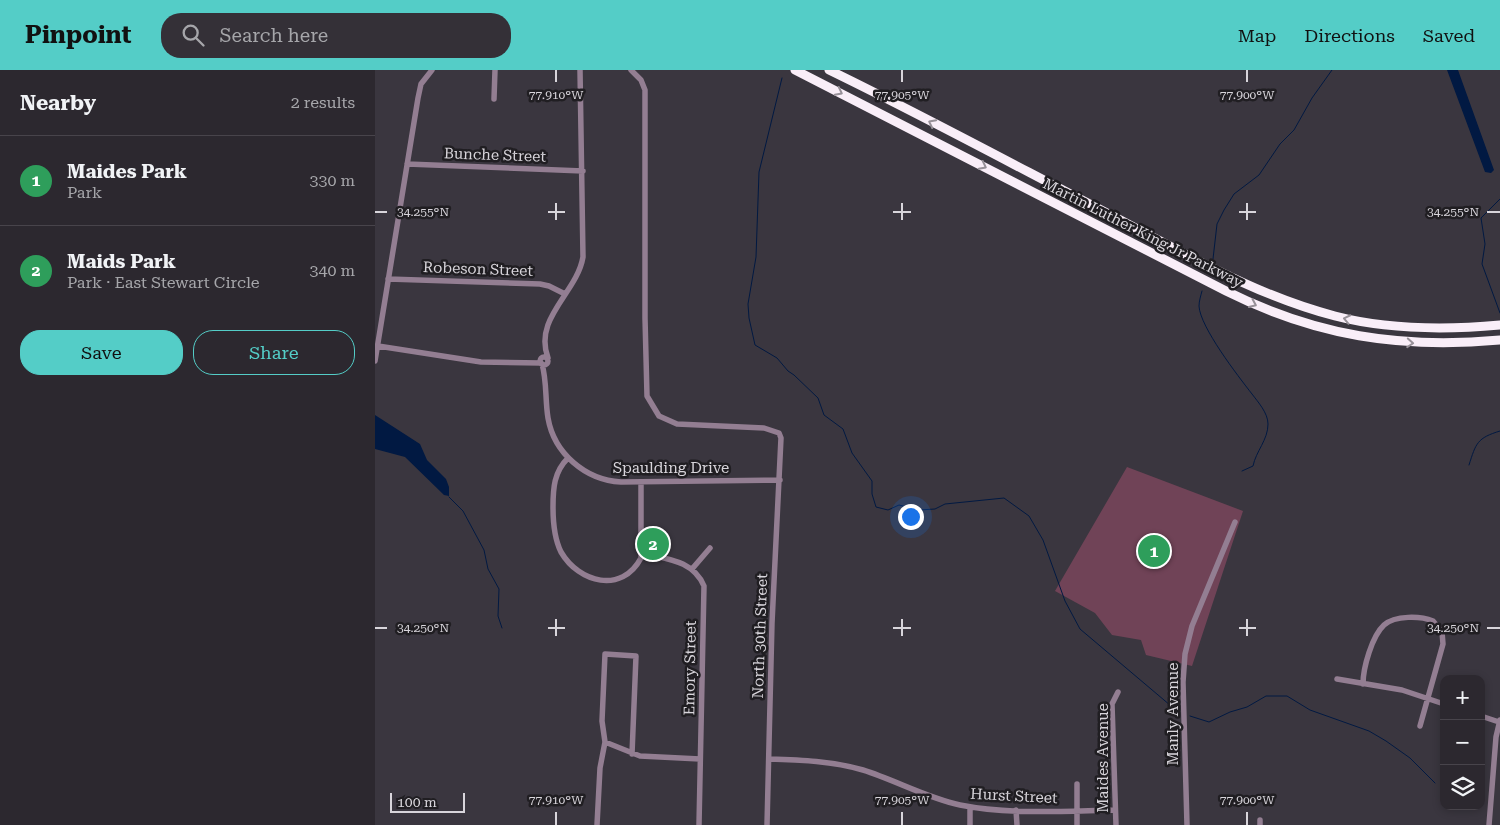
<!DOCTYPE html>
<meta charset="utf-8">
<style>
body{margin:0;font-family:"Roboto Serif",serif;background:#343037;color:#f1f3f6}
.controls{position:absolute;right:15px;bottom:15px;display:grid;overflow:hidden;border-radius:10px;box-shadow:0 2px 8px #0003}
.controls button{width:45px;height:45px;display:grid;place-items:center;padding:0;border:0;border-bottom:1px solid #48444b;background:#2c282f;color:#f1f3f6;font:25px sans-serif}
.scale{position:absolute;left:15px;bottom:12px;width:75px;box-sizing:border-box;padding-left:5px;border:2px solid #d8d5db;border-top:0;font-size:14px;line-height:18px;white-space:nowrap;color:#d8d5db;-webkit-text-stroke:4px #201e22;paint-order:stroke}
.you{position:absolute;left:535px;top:446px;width:18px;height:18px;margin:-12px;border:4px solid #fff;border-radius:50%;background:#1a73e8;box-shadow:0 0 0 8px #1a73e833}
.badge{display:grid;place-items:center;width:32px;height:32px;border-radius:50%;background:#54cdc7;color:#fff;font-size:16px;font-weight:700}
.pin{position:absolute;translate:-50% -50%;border:2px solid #fff;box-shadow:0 1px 5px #0006}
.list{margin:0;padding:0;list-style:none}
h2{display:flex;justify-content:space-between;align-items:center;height:65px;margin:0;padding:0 20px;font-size:21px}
h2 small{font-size:16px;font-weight:400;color:#a6a6aa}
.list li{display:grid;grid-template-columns:32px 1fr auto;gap:15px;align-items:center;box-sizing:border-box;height:90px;padding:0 20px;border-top:1px solid #48444b}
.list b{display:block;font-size:19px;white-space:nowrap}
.list p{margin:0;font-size:16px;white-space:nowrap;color:#a6a6aa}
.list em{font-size:16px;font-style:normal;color:#a6a6aa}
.actions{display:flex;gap:10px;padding:15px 20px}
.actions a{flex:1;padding:11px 0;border:1px solid #54cdc7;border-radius:20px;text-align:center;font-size:18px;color:#54cdc7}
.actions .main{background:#54cdc7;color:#111}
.icon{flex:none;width:28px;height:28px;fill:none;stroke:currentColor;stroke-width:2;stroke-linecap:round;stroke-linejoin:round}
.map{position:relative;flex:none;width:1125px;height:755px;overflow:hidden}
header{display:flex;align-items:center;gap:30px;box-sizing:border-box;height:70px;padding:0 25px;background:#54cdc7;color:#111}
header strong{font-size:24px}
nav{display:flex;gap:28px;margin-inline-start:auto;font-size:18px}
.search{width:350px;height:45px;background:#343037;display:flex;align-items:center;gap:12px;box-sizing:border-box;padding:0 18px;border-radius:20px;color:#a6a6aa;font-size:19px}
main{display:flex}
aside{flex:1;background:#2c282f}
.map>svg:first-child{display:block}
.green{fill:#704357}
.water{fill:#011942}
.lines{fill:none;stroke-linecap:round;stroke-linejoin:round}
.stream{stroke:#011942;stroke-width:1}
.minor{stroke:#937e92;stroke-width:5.5}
.highway{stroke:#f9eef8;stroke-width:9}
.oneway{stroke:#979098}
.ticks{fill:none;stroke:#d8d5db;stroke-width:2}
.labels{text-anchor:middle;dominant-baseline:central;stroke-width:5;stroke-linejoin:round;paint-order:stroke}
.street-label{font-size:15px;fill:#d8d5db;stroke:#201e22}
.ticks-label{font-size:12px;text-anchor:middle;fill:#d8d5db;stroke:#201e22;stroke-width:5;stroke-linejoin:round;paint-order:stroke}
</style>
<header>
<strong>Pinpoint</strong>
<div class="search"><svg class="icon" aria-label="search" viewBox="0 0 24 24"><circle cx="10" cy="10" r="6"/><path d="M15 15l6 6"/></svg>Search here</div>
<nav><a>Map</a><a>Directions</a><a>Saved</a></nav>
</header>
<main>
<aside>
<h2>Nearby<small>2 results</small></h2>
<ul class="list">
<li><span class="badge" style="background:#2e9e5b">1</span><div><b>Maides Park</b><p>Park</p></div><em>330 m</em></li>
<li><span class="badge" style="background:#2e9e5b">2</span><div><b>Maids Park</b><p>Park · East Stewart Circle</p></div><em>340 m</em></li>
</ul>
<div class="actions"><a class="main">Save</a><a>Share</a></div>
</aside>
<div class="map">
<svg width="1125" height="755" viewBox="0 0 1125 755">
<rect width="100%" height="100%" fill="#3a363f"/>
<path class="green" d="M752 397 868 441 817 596 771 585 766 570 737 565 720 543 680 521Z"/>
<path class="water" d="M1072 0H1083L1119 100 1116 103 1110 102Z
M0 345 45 374 52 390 71 409 74 417V426L69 425 30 387 0 379Z"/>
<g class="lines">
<path class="stream" d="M407 8 384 102 381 187 373 234 374 248 380 275 402 288 413 301 419 305 443 328 449 345 468 359 477 383 497 411V424L501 437 513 440 524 435 544 440 560 439 570 434 629 428 654 446 668 470 690 531 705 559 802 641
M1125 129 1106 148 1110 174 1107 194 1125 243
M838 189 842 154 849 140 859 124 884 105 905 74 919 60 937 28 957 0
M827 221C826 225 824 231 824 236 825 257 863 306 877 324 883 332 893 343 893 354 893 370 881 381 878 396L867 401
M1094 395C1101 373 1102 368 1125 361
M74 427 88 441 109 480 113 499 124 519 123 546 127 558
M815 646 834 652 855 642 872 637 891 626H912L935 640 994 661 1011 671 1035 688 1060 713"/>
<path class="minor" d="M256 0 266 10 270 20V248L272 326 284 346 302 354 389 358 404 363 406 368 397 553 392 755
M119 29 120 0
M32 94 208 101
M13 209 165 214 174 216 190 224
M3 276 106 292 166 293
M165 291a4 4 0 1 1 8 0a4 4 0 1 1-8 0Z
M173 288C158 248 202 223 208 187L205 0
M0 291 43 28 46 14 57 0
M167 294C172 311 170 330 173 348 179 383 210 410 246 412L405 410
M193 388C179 402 178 418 178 437 178 453 179 468 186 482 204 513 247 524 266 488V412
M267 483C291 489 318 490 329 516L324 755
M317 499 335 478
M962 609 1027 620 1069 634
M988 614C988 598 997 566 1009 555 1020 545 1046 546 1058 551L1067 562 1068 574 1045 656
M1106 646 1124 652
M230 672 265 686 325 689
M394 689C426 690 457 691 488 700 520 710 552 728 585 735 635 745 689 741 740 740
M702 714V755
M595 737V755
M641 740 642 755
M885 750V755
M222 755 225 698 230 672 227 651 230 584 261 586 257 684
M741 755 737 634 743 622
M812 755 808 612 810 584 817 556 860 452
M1114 755 1121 667 1125 650"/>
<path class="highway" d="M420 0 851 221C941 266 1025 279 1125 270
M454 0C555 49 654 103 753 154 820 189 886 227 960 246 1014 260 1070 260 1125 255"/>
</g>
<defs><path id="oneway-chevron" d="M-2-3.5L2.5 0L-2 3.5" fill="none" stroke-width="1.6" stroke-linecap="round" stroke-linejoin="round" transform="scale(1.25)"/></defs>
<g class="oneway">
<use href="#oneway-chevron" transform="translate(464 22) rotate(27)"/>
<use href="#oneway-chevron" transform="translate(557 53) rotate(-153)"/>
<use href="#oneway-chevron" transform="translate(608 96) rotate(27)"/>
<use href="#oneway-chevron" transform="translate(878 234) rotate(24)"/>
<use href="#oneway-chevron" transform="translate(972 249) rotate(-168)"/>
<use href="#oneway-chevron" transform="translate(1035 273) rotate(4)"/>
</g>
<path class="ticks" d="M181 0V12M527 0V12M872 0V12M181 133V150M527 133V150M872 133V150M0 142H12M173 142H190M518 142H536M864 142H881M1112 142H1125M181 549V566M527 549V566M872 549V566M0 558H12M173 558H190M518 558H536M864 558H881M1112 558H1125M181 742V755M527 742V755M872 742V755"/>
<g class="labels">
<g class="street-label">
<text transform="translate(120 85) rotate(2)">Bunche Street</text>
<text transform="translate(768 163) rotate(27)">Martin Luther King Jr Parkway</text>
<text transform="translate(103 199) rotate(2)">Robeson Street</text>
<text x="296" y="398">Spaulding Drive</text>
<text transform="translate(385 566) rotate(-88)">North 30th Street</text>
<text transform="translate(315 598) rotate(-89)">Emory Street</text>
<text transform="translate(798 644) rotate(-90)">Manly Avenue</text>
<text transform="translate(728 688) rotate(-90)">Maides Avenue</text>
<text transform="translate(639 726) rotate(3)">Hurst Street</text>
</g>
</g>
<g class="ticks-label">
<text x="181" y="29">77.910°W</text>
<text x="527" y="29">77.905°W</text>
<text x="872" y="29">77.900°W</text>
<text x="48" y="146">34.255°N</text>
<text x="1078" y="146">34.255°N</text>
<text x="48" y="562">34.250°N</text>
<text x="1078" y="562">34.250°N</text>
<text x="181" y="734">77.910°W</text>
<text x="527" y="734">77.905°W</text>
<text x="872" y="734">77.900°W</text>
</g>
</svg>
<div class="controls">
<button>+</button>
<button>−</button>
<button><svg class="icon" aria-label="layers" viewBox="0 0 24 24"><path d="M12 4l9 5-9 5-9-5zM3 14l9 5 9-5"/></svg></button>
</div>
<div class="scale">100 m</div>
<div class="you"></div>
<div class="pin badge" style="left:779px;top:481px;background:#2e9e5b">1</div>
<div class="pin badge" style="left:278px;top:474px;background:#2e9e5b">2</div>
</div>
</main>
